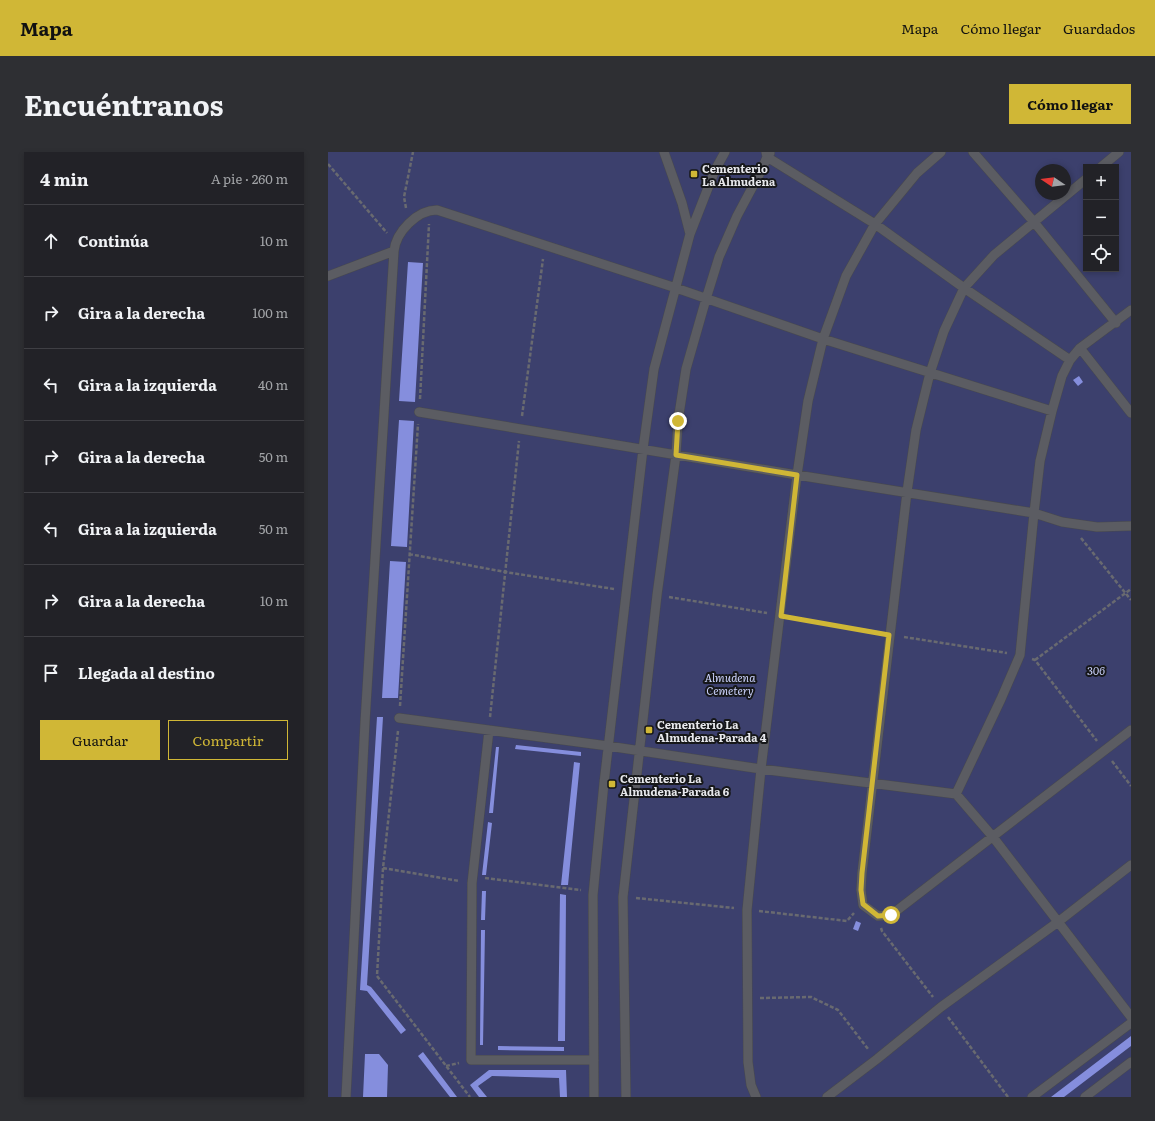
<!DOCTYPE html>
<html lang="es">
<meta charset="utf-8">
<style>
body{margin:0;font-family:Literata,serif;background:#2e2f33;color:#f1f3f6}
.controls{position:absolute;right:12px;top:12px;display:grid;overflow:hidden;border-radius:0px;box-shadow:0 2px 6px #0003}
.controls button{width:36px;height:36px;display:grid;place-items:center;padding:0;border:0;border-bottom:1px solid #3f3f44;background:#222227;color:#f1f3f6;font:20px sans-serif}
.compass{position:absolute;left:707px;top:12px;width:36px;height:36px;border-radius:50%;background:#222227;box-shadow:0 2px 6px #0003;rotate:283deg}
.stop{position:absolute;width:12px;height:12px;margin:-9px;border:3px solid #d0b736;border-radius:50%;background:#fff}
.stop.end{background:#d0b736;border-color:#fff;box-shadow:0 1px 4px #0008}
.list{margin:0;padding:0;list-style:none}
h2{display:flex;justify-content:space-between;align-items:center;height:52px;margin:0;padding:0 16px;font-size:17px}
h2 small{font-size:13px;font-weight:400;color:#a2a4a7}
.list li{display:grid;grid-template-columns:26px 1fr auto;gap:12px;align-items:center;box-sizing:border-box;height:72px;padding:0 16px;border-top:1px solid #3f3f44}
.list b{display:block;font-size:15px;white-space:nowrap}
.list em{font-size:13px;font-style:normal;color:#a2a4a7}
.actions{display:flex;gap:8px;padding:12px 16px}
.actions a{flex:1;padding:9px 0;border:1px solid #d0b736;border-radius:0px;text-align:center;font-size:14px;color:#d0b736}
.actions .main{background:#d0b736;color:#111}
.icon{flex:none;width:22px;height:22px;fill:none;stroke:currentColor;stroke-width:2;stroke-linecap:round;stroke-linejoin:round}
.map{position:relative;flex:none;width:803px;height:945px;overflow:hidden;border-radius:0px}
header{display:flex;align-items:center;gap:24px;box-sizing:border-box;height:56px;padding:0 20px;background:#d0b736;color:#111}
header strong{font-size:19px}
nav{display:flex;gap:22px;margin-inline-start:auto;font-size:14px}
.intro{display:flex;align-items:center;justify-content:space-between;box-sizing:border-box;height:96px;padding:0 24px}
h1{margin:0;font-size:28px}
.button{padding:10px 18px;border-radius:0px;background:#d0b736;color:#111;font-size:14px;font-weight:700}
main{display:flex;gap:24px;padding:0 24px}
aside{flex:1;background:#222227;border-radius:0px;box-shadow:0 2px 6px #0003}
.map>svg:first-child{display:block}
.green{fill:#3c406d;fill-rule:evenodd}
.building{fill:#858edd}
.lines{fill:none;stroke-linecap:round;stroke-linejoin:round}
.service-casing{stroke:#48494e;stroke-width:10}
.path{stroke:#696a70;stroke-width:2.5;stroke-dasharray:4 2;stroke-linecap:butt}
.service{stroke:#5b5c62;stroke-width:9}
.route{stroke:#d0b736;stroke-width:5}
.poi-dot{fill:#d0b736;stroke:#161719;stroke-width:1.5}
.labels{text-anchor:middle;dominant-baseline:central;stroke-width:4;stroke-linejoin:round;paint-order:stroke}
.poi-label{font-size:11px;font-weight:bold;fill:#e7e8ec;stroke:#161719;text-anchor:start}
.park-label{font-size:11px;font-style:italic;fill:#cbd2fc;stroke:#161719}
</style>
<header>
<strong>Mapa</strong>
<nav><a>Mapa</a><a>Cómo llegar</a><a>Guardados</a></nav>
</header>
<div class="intro"><h1>Encuéntranos</h1><a class="button">Cómo llegar</a></div>
<main>
<aside>
<h2>4 min<small>A pie · 260 m</small></h2>
<ul class="list">
<li><svg class="icon" aria-label="ahead" viewBox="0 0 24 24"><path d="M12 20V5M6 11l6-6 6 6"/></svg><div><b>Continúa</b></div><em>10 m</em></li>
<li><svg class="icon" aria-label="right" viewBox="0 0 24 24"><path d="M7 20v-9h11M14 6l5 5-5 5"/></svg><div><b>Gira a la derecha</b></div><em>100 m</em></li>
<li><svg class="icon" aria-label="left" viewBox="0 0 24 24"><path d="M17 20v-9H6M10 6l-5 5 5 5"/></svg><div><b>Gira a la izquierda</b></div><em>40 m</em></li>
<li><svg class="icon" aria-label="right" viewBox="0 0 24 24"><path d="M7 20v-9h11M14 6l5 5-5 5"/></svg><div><b>Gira a la derecha</b></div><em>50 m</em></li>
<li><svg class="icon" aria-label="left" viewBox="0 0 24 24"><path d="M17 20v-9H6M10 6l-5 5 5 5"/></svg><div><b>Gira a la izquierda</b></div><em>50 m</em></li>
<li><svg class="icon" aria-label="right" viewBox="0 0 24 24"><path d="M7 20v-9h11M14 6l5 5-5 5"/></svg><div><b>Gira a la derecha</b></div><em>10 m</em></li>
<li><svg class="icon" aria-label="arrive" viewBox="0 0 24 24"><path d="M6 21V4h12l-3 4 3 4H6"/></svg><div><b>Llegada al destino</b></div></li>
</ul>
<div class="actions"><a class="main">Guardar</a><a>Compartir</a></div>
</aside>
<div class="map">
<svg width="803" height="945" viewBox="0 0 803 945">
<rect width="100%" height="100%" fill="#2d2e34"/>
<path class="green" d="M0 0H803V945H0ZM758 15H788V117H758ZM713 18H737V42H713Z"/>
<path class="building" d="M80 110 95 111 87 250 71 249Z
M751 224 755 230 750 234 745 228Z
M71 268 86 269 79 395 63 394Z
M62 409 78 410 70 546H54Z
M49 565H55L39 833 43 835 78 878 73 882 39 839 32 838Z
M188 593 253 600V604L187 597Z
M168 595H171L165 661H161Z
M246 610 252 611 240 733H233Z
M160 670 164 671 158 723H154Z
M154 739H158L157 768H153Z
M232 742 238 743 237 889H230Z
M528 769 533 771 530 779 525 777Z
M153 778H157L155 893H152Z
M803 884V894L736 945H723Z
M170 894 236 895V899L170 898Z
M95 900 129 945H122L90 904Z
M37 902H51L60 913 59 945H35Z
M161 918H238L239 945H232L231 926 164 924 150 934 159 945H151L142 933Z"/>
<g class="lines">
<defs>
<path id="service" d="M336 0 354 51 362 82
M645 0 706 70 788 171
M442 1 439 5 547 72 636 136 742 208
M773 15 791 0
M758 27 666 103 636 136 616 179 602 221 588 278 579 340 534 721 533 738 535 753 550 764 563 763 803 578
M0 124 66 99
M803 158 752 196 742 208 734 224 724 259 712 309 706 361 692 503 673 547 628 642 665 685 803 865
M752 196 803 261
M91 260 469 323 706 361 734 370 769 375 803 374
M71 566 280 594 433 617 628 642
M161 578 144 731 143 908H266
M18 945 37 570 66 99C68 80 89 58 109 58L348 136 495 187 724 259
M266 945 265 743 276 631 315 297 326 217 362 82 387 18 397 0
M298 945 295 745 329 443 348 303 350 269 358 217 378 147 391 105 409 64 433 19 439 5 438 0
M428 945 423 933 420 910 419 758 433 617 469 323 480 249 495 187 518 124 547 72 589 21 613 0
M499 945 549 907 613 855 730 770 803 713
M704 945 803 871
M757 945 803 910"/>
</defs>
<use href="#service" class="service-casing"/>
<path class="path" d="M0 12 59 81
M78 56 76 45 85 0
M92 247 101 72
M194 264 215 107
M753 386 803 448
M81 402 177 420 286 437
M341 445 439 461
M465 466 549 480
M576 485 679 501
M704 507 707 508 769 589
M707 508 803 437
M72 554 90 272
M162 565 191 289
M70 579 55 716 49 824 142 945
M784 609 803 634
M55 716 131 729
M157 726 253 738
M308 746 406 756
M431 759 519 769 526 761
M553 776 554 779 605 845
M432 846 483 845 510 858 540 897
M620 865 680 945
M118 914 131 911"/>
<use href="#service" class="service"/>
</g>
<g class="lines">
<path class="route" d="M350 269 348 303 469 323 453 464 561 483 534 721 533 738 535 752 550 764 563 763"/>
</g>
<g class="poi-dot">
<rect x="362" y="18" width="8" height="8" rx="2"/>
<rect x="317" y="574" width="8" height="8" rx="2"/>
<rect x="280" y="628" width="8" height="8" rx="2"/>
</g>
<g class="labels">
<g class="poi-label">
<text x="374" y="16">Cementerio<tspan x="374" dy="13">La Almudena</tspan></text>
<text x="329" y="572">Cementerio La<tspan x="329" dy="13">Almudena-Parada 4</tspan></text>
<text x="292" y="626">Cementerio La<tspan x="292" dy="13">Almudena-Parada 6</tspan></text>
</g>
<g class="park-label">
<text x="768" y="518">306</text>
<text x="402" y="525">Almudena<tspan x="402" dy="13">Cemetery</tspan></text>
</g>
</g>
</svg>
<div class="controls">
<button>+</button>
<button>−</button>
<button><svg class="icon" aria-label="locate" viewBox="0 0 24 24"><circle cx="12" cy="12" r="6"/><path d="M12 2v4M12 18v4M2 12h4M18 12h4"/></svg></button>
</div>
<svg class="compass" viewBox="-18 -18 36 36"><path d="M0-13l5 13h-10z" fill="#e53935"/><path d="M0 13l5-13h-10z" fill="#a2a4a7"/></svg>
<div class="stop" style="left:563px;top:763px"></div>
<div class="stop end" style="left:350px;top:269px"></div>
</div>
</main>
